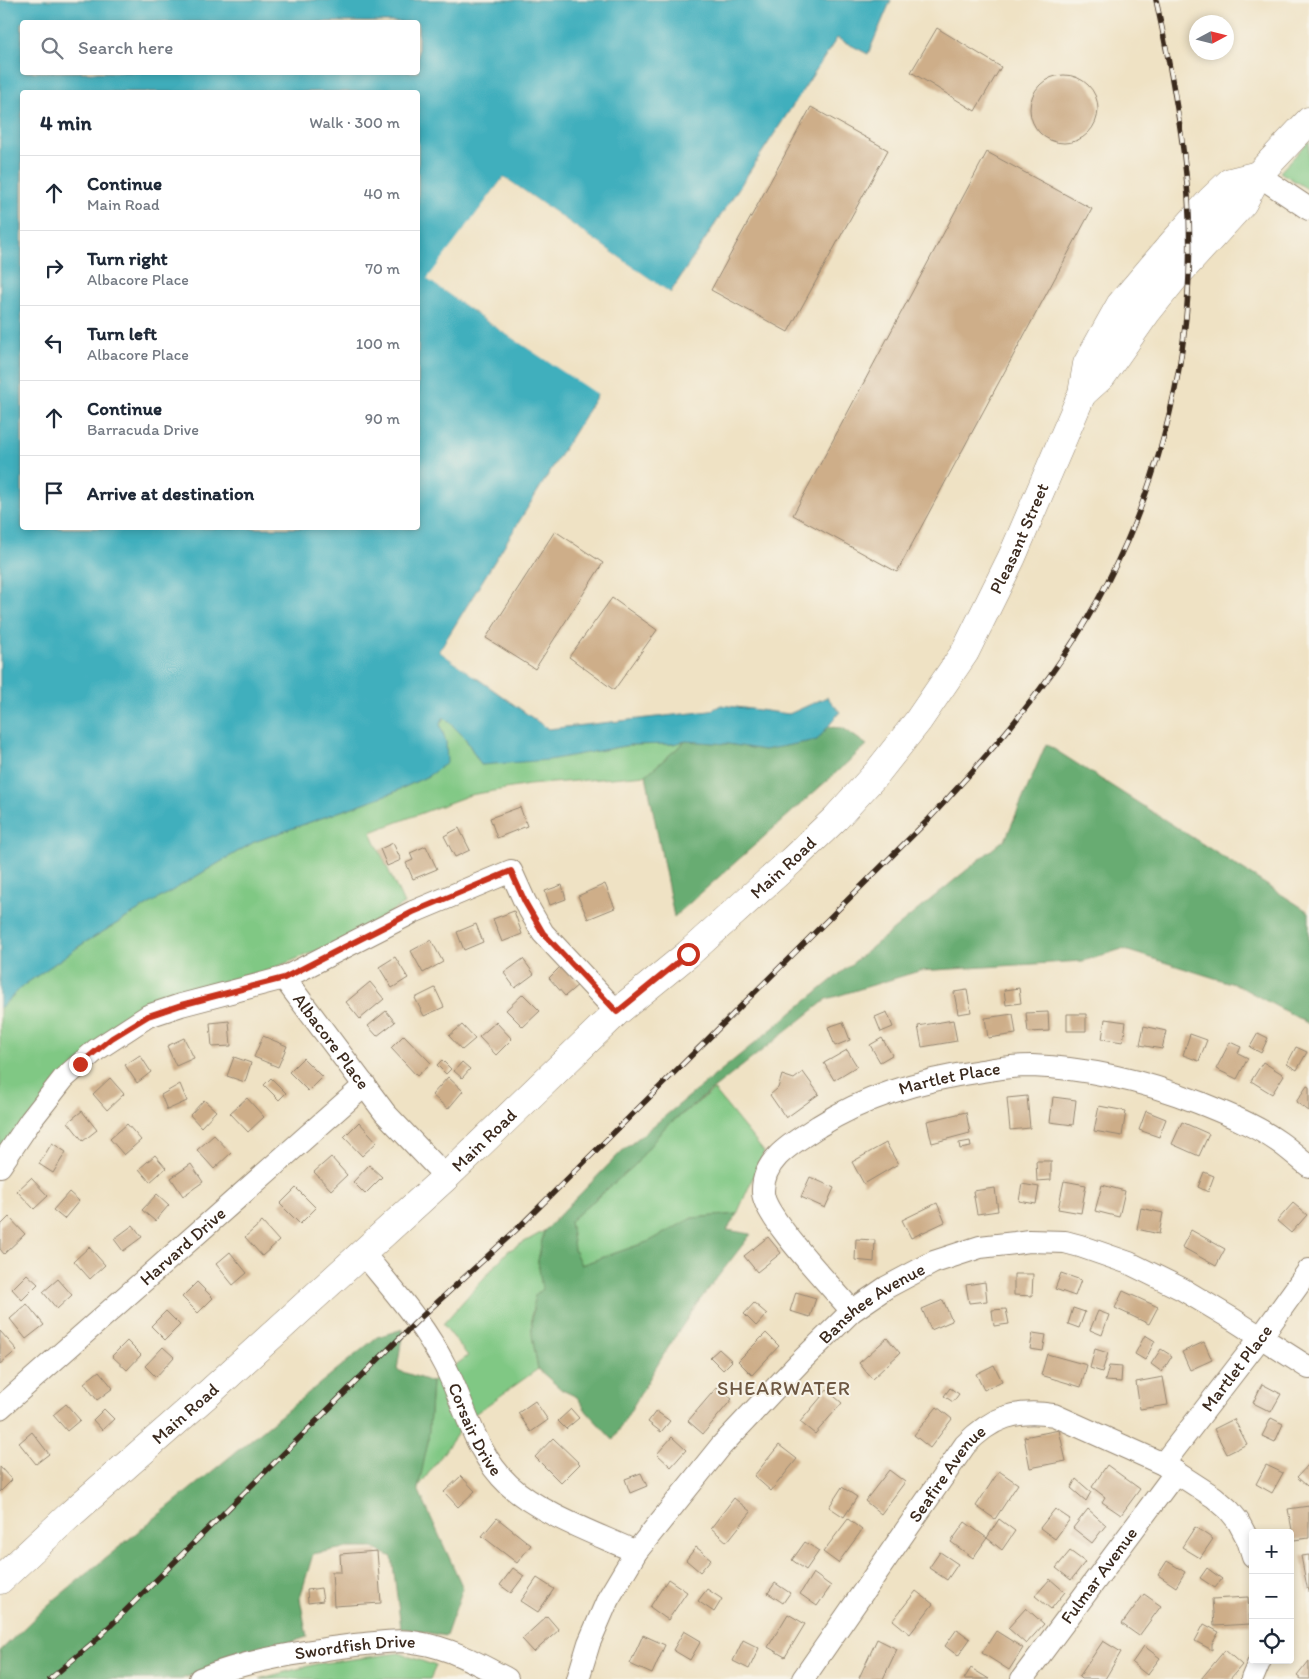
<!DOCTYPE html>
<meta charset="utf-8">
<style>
body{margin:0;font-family:Itim,sans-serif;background:#f2f2f3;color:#1f2937}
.controls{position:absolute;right:15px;bottom:15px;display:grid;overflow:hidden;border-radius:5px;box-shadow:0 2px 8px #0003}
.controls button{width:45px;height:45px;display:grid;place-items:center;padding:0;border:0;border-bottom:1px solid #e0e1e3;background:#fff;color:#1f2937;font:25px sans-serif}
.compass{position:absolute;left:1189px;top:15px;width:45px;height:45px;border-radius:50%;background:#fff;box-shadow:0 2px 8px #0003;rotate:83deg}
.stop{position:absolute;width:15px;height:15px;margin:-11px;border:4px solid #c8321e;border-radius:50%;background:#fff}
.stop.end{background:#c8321e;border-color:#fff;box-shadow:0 1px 5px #0008}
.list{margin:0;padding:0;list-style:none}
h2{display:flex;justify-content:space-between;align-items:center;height:65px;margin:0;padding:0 20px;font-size:21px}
h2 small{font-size:16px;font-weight:400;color:#747a83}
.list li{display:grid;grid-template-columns:32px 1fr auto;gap:15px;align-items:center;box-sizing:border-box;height:75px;padding:0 20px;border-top:1px solid #e0e1e3}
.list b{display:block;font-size:19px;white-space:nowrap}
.list p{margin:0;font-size:16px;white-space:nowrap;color:#747a83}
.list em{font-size:16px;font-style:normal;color:#747a83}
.icon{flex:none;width:28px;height:28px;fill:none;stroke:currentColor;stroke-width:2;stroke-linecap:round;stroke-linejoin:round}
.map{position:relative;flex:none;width:1309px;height:1679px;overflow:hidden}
.search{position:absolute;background:#fff;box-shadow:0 2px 8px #0003;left:20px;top:20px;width:400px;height:55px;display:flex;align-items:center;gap:12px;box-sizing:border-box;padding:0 18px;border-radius:5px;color:#747a83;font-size:19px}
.panel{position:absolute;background:#fff;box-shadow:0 2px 8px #0003;left:20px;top:90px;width:400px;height:440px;border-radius:5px}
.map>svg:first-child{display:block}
.green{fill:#80c884;stroke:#5e7951}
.forest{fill:#68ac72;stroke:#526b48}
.water{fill:#40afbd;stroke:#3e6c6e;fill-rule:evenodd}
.pier{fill:#efe2c4}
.building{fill:#ceae89}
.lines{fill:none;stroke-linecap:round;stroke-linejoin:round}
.minor-casing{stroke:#958671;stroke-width:24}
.major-casing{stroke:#958671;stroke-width:29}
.minor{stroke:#fff;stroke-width:22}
.major{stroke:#fff;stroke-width:28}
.rail-casing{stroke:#3b2a1e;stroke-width:5.5}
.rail{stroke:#f7f3e8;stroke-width:4;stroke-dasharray:11;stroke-linecap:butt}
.route{stroke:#c8321e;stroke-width:6}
.labels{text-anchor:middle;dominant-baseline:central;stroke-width:4;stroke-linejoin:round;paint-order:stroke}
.street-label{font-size:18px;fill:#3b2a1e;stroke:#f7f3e8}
.quarter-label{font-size:20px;letter-spacing:1px;fill:#6e5843;stroke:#f7f3e8}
</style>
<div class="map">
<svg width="1309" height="1679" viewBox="0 0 1309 1679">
<rect width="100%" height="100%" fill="#f7f3e8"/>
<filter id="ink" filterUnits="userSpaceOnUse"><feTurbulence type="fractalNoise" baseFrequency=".02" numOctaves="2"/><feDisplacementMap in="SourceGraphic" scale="10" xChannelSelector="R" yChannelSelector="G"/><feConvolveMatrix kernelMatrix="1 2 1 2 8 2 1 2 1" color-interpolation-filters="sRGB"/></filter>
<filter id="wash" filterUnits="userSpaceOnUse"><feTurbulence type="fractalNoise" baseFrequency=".0096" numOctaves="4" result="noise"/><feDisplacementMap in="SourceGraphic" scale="20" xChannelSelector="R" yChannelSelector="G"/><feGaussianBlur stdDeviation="1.12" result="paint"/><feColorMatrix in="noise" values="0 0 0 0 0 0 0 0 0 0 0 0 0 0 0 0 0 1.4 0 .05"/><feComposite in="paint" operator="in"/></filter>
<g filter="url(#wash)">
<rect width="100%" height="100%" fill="#efe2c4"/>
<path class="green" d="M1309 141V190L1280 172Z
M444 717 465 738 481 765 603 750 630 745 673 744 686 741 646 775 529 785 470 795 371 832 404 904 343 940 269 970 162 1003 159 995V998L140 1010 0 1151V1008L24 985 84 943 254 842 392 793 428 776 446 742 440 724Z
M714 1090 764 1152 737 1214 692 1218 650 1241 581 1265 574 1250 570 1221 635 1165 664 1128Z
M544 1231 538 1261 542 1289C524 1306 534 1346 538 1369L469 1418 417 1489 428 1442 432 1382 468 1356 443 1324 508 1251Z
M399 1653 436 1666 430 1679H259L316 1664Z"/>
<path class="forest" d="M828 727 843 728 867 745 674 917 646 775 686 741 728 744 764 750 817 740Z
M1046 744 1309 912V1024L1237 985 1122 949 1083 961 919 971 827 999 664 1128 635 1165 570 1221 574 1250 581 1265 650 1241 692 1218 737 1214 727 1230 751 1234 696 1305 664 1354 613 1440 587 1412 577 1397 562 1390 538 1369 532 1335V1318L535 1295 542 1289 538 1261 544 1231 621 1152 1006 838Z
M403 1329 397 1370 432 1382 428 1442 418 1489 463 1588 446 1636 401 1628 392 1557 373 1548H344L313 1554 300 1598 307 1637 181 1679H0V1651L48 1605 377 1337Z"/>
<path class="water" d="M0 0H891L868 54 837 38 670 293 504 177 428 279 482 318 598 394 439 651 548 729 710 711 721 705 789 714 827 697 840 712 817 740 764 750 728 744 686 741 673 744 630 745 549 760 481 765 465 738 444 717 440 724 446 742 447 763 428 776 392 793 254 842 84 943 24 985 0 1008ZM22 22H418V72H22ZM22 92H418V528H22Z"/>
<path class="pier" d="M504 177 672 294 669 295 504 181 431 279 483 316 601 394 463 619 443 650 477 674 475 677 439 651 461 618 598 395 482 318 427 279Z"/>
<g id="blocks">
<path class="building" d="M937 28 1001 67 975 111 911 72Z
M1030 109a34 34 0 1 1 68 0a34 34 0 1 1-68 0Z
M811 107 888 150 788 332 711 290Z
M987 152 1092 209 897 572 793 515Z
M555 531 603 563 535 669 486 638Z
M612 598 657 630 614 690 569 657Z
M520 807 527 826 497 838 490 818Z
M459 828 470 850 455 857 444 836Z
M393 843 401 860 387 866 380 849Z
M426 846 437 869 413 879 406 863 413 860 410 853Z
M605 884 615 908 588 919 578 896Z
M562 885 566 899 550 905 545 891Z
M514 911 522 934 502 942 493 919Z
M476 924 483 942 464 950 457 932Z
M431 940 443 962 423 973 411 951Z
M395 957 408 978 392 988 379 967Z
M523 959 534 974 515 988 504 973Z
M562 965 579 984 565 996 549 978Z
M370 982 384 999 360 1019 346 1002Z
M435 988 444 1007 424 1016 415 998Z
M1019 988 1021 1003 1006 1005 1004 990Z
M967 990 971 1012 958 1014 954 992Z
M523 994 540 1011 523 1027 506 1010Z
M386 1011 395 1022 377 1036 368 1026Z
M887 1012 893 1027 881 1032 875 1017Z
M1048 1012 1049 1031 1028 1032 1026 1013Z
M1013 1014 1016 1034 988 1038 985 1018Z
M1067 1014H1086V1031H1067Z
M1105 1019 1126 1022 1123 1042 1102 1039Z
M953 1020 957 1041 922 1047 918 1026Z
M229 1021 231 1046 212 1047 210 1023Z
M496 1022 512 1039 496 1055 479 1037Z
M843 1022 850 1040 835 1046 828 1027Z
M462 1025 475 1039 462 1050 449 1036Z
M1144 1026 1166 1031 1162 1049 1140 1045Z
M1258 1033 1268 1038 1261 1053 1250 1047Z
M1190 1034 1207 1040 1199 1061 1183 1055Z
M404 1035 431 1063 417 1076 391 1048Z
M263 1036 287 1046 278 1067 254 1057Z
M184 1038 194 1058 176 1066 167 1046Z
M882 1038 892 1055 880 1062 870 1045Z
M1230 1042 1241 1047 1238 1053 1248 1058 1237 1079 1216 1069Z
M1296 1047 1307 1052 1297 1070 1287 1064Z
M847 1050 857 1066 834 1080 824 1063Z
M140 1055 151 1072 137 1083 125 1065Z
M234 1057 251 1063 245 1082 227 1076Z
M303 1058 322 1077 308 1091 289 1072Z
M442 1060 451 1069 446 1074 437 1065Z
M462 1062 470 1069 462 1078 454 1071Z
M1263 1062 1284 1075 1272 1094 1251 1081Z
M803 1072 819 1094 786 1118 770 1095 778 1088 782 1075 794 1079Z
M448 1077 463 1091 448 1109 432 1095Z
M110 1078 124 1094 107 1110 93 1094Z
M271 1078 286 1093 279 1100 264 1085Z
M180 1084 187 1101 167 1110 161 1095Z
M1307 1086 1309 1087V1111L1296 1102Z
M1027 1096 1030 1128 1010 1130 1007 1098Z
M1053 1097 1076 1100 1073 1125 1050 1122Z
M247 1098 264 1117 248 1132 230 1113Z
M204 1100 216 1111 201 1127 190 1115Z
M1099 1106 1126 1111 1122 1136 1094 1131Z
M82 1111 97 1130 83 1141 68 1122Z
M1146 1111 1166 1119 1159 1137 1139 1130Z
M966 1112 970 1133 932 1143 927 1121Z
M359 1122 377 1142 362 1156 344 1137Z
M1182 1122 1209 1134 1199 1156 1172 1144Z
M127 1124 141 1140 124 1155 110 1139Z
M214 1135 231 1153 214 1169 197 1150Z
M970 1141 971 1147 960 1149 959 1143Z
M52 1143 66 1152 53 1173 39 1164Z
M886 1143 898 1164 864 1184 852 1162Z
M155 1155 166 1168 150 1182 139 1169Z
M331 1157 347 1175 331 1190 314 1172Z
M1036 1161H1051V1180L1037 1181Z
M191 1164 203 1182 183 1196 171 1178Z
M369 1165 382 1177 365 1194 353 1182Z
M1204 1172 1214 1176 1208 1192 1198 1187Z
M810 1177 834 1188 825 1208 801 1197Z
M31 1178 48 1196 34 1209 17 1191Z
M1064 1181 1086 1185 1081 1213 1058 1209Z
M1022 1184 1039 1187 1036 1204 1019 1201Z
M1102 1185 1125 1191 1119 1217 1095 1211Z
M296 1188 316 1208 300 1224 280 1204Z
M995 1188 998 1211 977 1214 973 1191Z
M69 1192 79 1201 64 1219 53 1210Z
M157 1194 169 1205 155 1221 142 1210Z
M937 1203 945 1222 911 1238 902 1220Z
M1293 1203 1307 1215 1291 1233 1277 1221Z
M1141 1208 1163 1213 1159 1234 1137 1229Z
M9 1217 25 1234 4 1254 0 1249V1226Z
M262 1222 279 1241 262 1256 245 1237Z
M133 1225 142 1237 123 1251 114 1239Z
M1191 1230 1225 1249 1216 1266 1182 1247Z
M768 1237 781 1253 757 1272 744 1256Z
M856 1239 875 1240 874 1262 855 1260Z
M89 1247 105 1265 90 1279 74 1261Z
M230 1252 247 1273 233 1285 216 1264Z
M1061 1273 1081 1280 1075 1296 1055 1289Z
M27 1274 38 1284 22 1300 12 1289Z
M1014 1274H1033L1032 1296 1014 1295Z
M58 1279 72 1295 57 1309 43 1292Z
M197 1282 213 1298 198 1313 182 1297Z
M985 1282 987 1301 969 1303 966 1285Z
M1123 1291 1158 1307 1149 1324 1115 1308Z
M796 1292 816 1298 810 1317 790 1311Z
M943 1300 952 1321 931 1330 922 1309Z
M754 1303 767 1314 756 1326 744 1314Z
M27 1304 44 1325 26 1339 10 1319Z
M1073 1308 1085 1312 1079 1328 1068 1324Z
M1006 1309 1009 1324 994 1326 992 1310Z
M166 1311 180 1325 165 1340 151 1326Z
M1098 1311 1109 1315 1102 1335 1090 1330Z
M0 1331 17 1350 0 1364Z
M766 1333 779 1346 752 1375 738 1361Z
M1033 1333 1046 1335 1043 1351 1030 1349Z
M1145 1335 1155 1341 1145 1360 1135 1354Z
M887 1338 900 1353 872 1379 859 1363Z
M127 1341 141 1355 127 1370 112 1356Z
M1204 1342 1212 1360 1190 1370 1182 1352Z
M163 1347 174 1357 156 1377 145 1366Z
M719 1349 732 1361 723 1370 710 1357Z
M1095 1349 1108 1353 1102 1372 1090 1368Z
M1161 1349 1172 1356 1162 1372 1151 1364Z
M1047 1354 1087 1365 1081 1387 1041 1375Z
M994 1365 1002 1381 984 1390 976 1374Z
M1109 1366 1122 1367 1121 1382 1105 1381Z
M99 1371 113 1388 97 1400 84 1383Z
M1163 1377 1168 1405 1140 1409 1136 1382Z
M1262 1384 1281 1394 1271 1412 1253 1403Z
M717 1387 732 1399 703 1434 688 1421Z
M950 1388 959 1394 953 1402 944 1396Z
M827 1390 842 1403 815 1434 800 1422Z
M535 1401 548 1420 531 1432 518 1413Z
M66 1404 80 1420 67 1431 53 1415Z
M937 1407 952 1419 930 1448 914 1435Z
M104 1409 114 1419 102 1430 93 1420Z
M571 1409 579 1418 566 1429 558 1421Z
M656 1411 670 1421 661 1432 648 1422Z
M1271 1418 1283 1424 1275 1442 1262 1436Z
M1234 1419 1247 1444 1227 1454 1214 1429Z
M1059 1430 1066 1461 1030 1468 1024 1437Z
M32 1432 49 1454 36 1464 19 1443Z
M672 1437 686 1450 671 1467 657 1454Z
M553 1438 580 1464 561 1483 535 1457Z
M779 1445 797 1459 771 1491 754 1476Z
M1309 1464V1484L1307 1486 1297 1477Z
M1107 1465 1140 1489 1121 1515 1102 1502 1105 1497 1092 1487Z
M1266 1465 1283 1473 1272 1493 1256 1484Z
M0 1467 12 1480 0 1492Z
M889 1470 905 1482 881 1514 865 1501Z
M999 1471 1018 1484 995 1519 976 1506Z
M641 1473 647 1486 630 1493 625 1479Z
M461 1476 475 1491 458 1507 444 1492Z
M1076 1479 1091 1492 1086 1501 1071 1488Z
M842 1487 857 1497 844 1517 829 1507Z
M734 1498 751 1512 727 1542 711 1528Z
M1309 1506V1538L1294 1540 1288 1509Z
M1055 1509 1070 1519 1055 1539 1040 1528Z
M1088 1509 1106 1525 1092 1543 1073 1528Z
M497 1518 531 1545 517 1563 482 1536Z
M848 1519 862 1530 838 1563 823 1552Z
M999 1519 1015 1531 1002 1550 987 1538 973 1558 951 1542 965 1522 987 1538Z
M1195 1527 1213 1539 1200 1558 1182 1547Z
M805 1542 819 1551 806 1570 792 1560Z
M696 1547 711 1559 700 1572 686 1560Z
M377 1551 381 1603 334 1606 332 1572H341L340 1554Z
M1070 1551 1085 1562 1071 1580 1056 1568Z
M940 1552 958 1564 947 1580 929 1568Z
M1309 1555V1591L1308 1592 1301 1556Z
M1167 1561 1185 1572 1176 1587 1158 1575Z
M513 1568 524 1576 511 1593 500 1585Z
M1207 1568 1222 1579 1215 1588 1200 1578Z
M813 1573 831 1586 817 1606 800 1594Z
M537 1578 554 1589 538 1612 521 1601Z
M668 1579 687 1592 668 1620 650 1607Z
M1050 1579 1065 1592 1051 1609 1035 1596Z
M775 1583 790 1593 783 1603 768 1593Z
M321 1588 323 1601 308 1603 307 1590Z
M707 1589 722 1599 714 1612 698 1601Z
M916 1591 933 1604 910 1634 893 1620Z
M1144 1594 1161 1606 1139 1636 1122 1624Z
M1248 1597 1250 1624 1214 1626 1212 1599Z
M1026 1608 1044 1624 1026 1644 1008 1628Z
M788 1614 805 1624 785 1657 768 1647Z
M547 1616 559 1630 534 1652 522 1639Z
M1204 1624 1219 1632 1212 1644V1650L1195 1641Z
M957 1629 970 1639 958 1656 945 1646Z
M684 1631 701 1641 690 1660 673 1650Z
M996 1631 1023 1648 1009 1670 982 1653Z
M643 1635 665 1645 652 1674 630 1664Z
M877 1639 897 1649 883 1679H861L859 1678Z
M743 1640 759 1648 749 1669 733 1661Z
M1103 1641 1121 1652 1105 1679H1081L1079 1677Z
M1144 1646 1160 1658 1147 1675 1132 1663Z
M1225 1650 1242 1665 1230 1679H1201Z
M1309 1661V1679H1301L1297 1676Z
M971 1668 989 1679H964Z"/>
</g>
</g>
<g filter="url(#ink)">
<use href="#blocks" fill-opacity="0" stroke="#958671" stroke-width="1"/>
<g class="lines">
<defs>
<g id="minor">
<path d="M1258 175 1309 209"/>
<path id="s1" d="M284 978 385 1113 446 1177"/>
<path d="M0 1166 31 1120 64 1078 96 1050 148 1016 181 1005 284 978 413 912 511 871 525 902 543 933 617 1012"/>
<path id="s2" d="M363 1253C392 1289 424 1324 445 1366 466 1407 474 1452 509 1485 540 1514 597 1534 636 1552"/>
<path id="s3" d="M852 1311C834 1289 763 1217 763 1192 762 1158 795 1142 819 1126 868 1095 925 1079 982 1071 998 1068 1015 1066 1032 1066 1089 1068 1147 1082 1200 1103 1227 1114 1255 1125 1279 1142 1289 1149 1299 1158 1309 1166"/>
<path id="s4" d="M0 1408 365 1085"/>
<path id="s5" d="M1163 1464 1261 1337 1309 1270"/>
<path id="s6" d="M200 1679C250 1659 302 1652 355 1645 376 1643 399 1639 419 1643 451 1648 479 1664 507 1679"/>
<path id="s7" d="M578 1679 589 1643 608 1599 636 1552 721 1446 799 1363 852 1311 887 1287 934 1262 980 1247 1015 1243 1029 1241 1065 1242 1080 1246 1129 1263 1182 1289 1234 1320 1309 1368"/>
<path id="s8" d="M803 1679 965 1445C992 1417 1016 1409 1054 1415L1163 1464 1214 1497 1229 1510 1238 1521 1248 1540 1253 1556"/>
<path id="s9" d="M1022 1679 1176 1472"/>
<path d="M1252 1679 1260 1660"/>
</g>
<g id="major">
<path d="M1082 394 1102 376 1147 312 1176 276 1243 203 1258 175 1309 121"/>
<path id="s10" d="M0 1580 72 1513 210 1392 446 1177 617 1012 688 954 791 861 836 818 876 774 918 721 965 652 1012 557 1082 394 1087 364 1120 305 1172 244 1210 201 1230 182 1258 175"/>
</g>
</defs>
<use href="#minor" class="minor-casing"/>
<use href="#major" class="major-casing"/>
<use href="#minor" class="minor"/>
<use href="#major" class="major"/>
<defs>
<path id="rail" d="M50 1679 96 1640 418 1320 515 1231 928 820C976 768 1023 716 1063 657 1154 522 1199 358 1188 196 1183 130 1170 64 1156 0"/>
</defs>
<use href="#rail" class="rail-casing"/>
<use href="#rail" class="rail"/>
</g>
</g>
<g class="lines" filter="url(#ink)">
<path class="route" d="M80 1064 112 1038 148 1016 181 1005 284 978 413 912 511 871 525 902 543 933 617 1012 688 954"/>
</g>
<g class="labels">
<g class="street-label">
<text stroke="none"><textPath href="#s10" startOffset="1468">Pleasant Street</textPath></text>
<text stroke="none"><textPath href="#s10" startOffset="1059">Main Road</textPath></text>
<text stroke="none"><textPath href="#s1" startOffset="79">Albacore Place</textPath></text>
<text stroke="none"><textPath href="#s3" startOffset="381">Martlet Place</textPath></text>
<text stroke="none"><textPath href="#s10" startOffset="654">Main Road</textPath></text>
<text stroke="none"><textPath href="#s4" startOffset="244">Harvard Drive</textPath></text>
<text stroke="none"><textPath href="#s7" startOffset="485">Banshee Avenue</textPath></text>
<text stroke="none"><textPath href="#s5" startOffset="121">Martlet Place</textPath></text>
<text stroke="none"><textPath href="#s10" startOffset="249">Main Road</textPath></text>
<text stroke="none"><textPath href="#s2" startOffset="210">Corsair Drive</textPath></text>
<text stroke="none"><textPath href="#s8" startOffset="251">Seafire Avenue</textPath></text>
<text stroke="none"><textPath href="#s9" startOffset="129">Fulmar Avenue</textPath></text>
<text stroke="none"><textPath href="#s6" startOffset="159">Swordfish Drive</textPath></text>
</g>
<g class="quarter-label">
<text x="784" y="1388">SHEARWATER</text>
</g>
</g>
</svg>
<div class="controls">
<button>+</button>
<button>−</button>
<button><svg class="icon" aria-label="locate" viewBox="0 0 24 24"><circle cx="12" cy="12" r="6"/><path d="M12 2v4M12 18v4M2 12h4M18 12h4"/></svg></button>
</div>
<svg class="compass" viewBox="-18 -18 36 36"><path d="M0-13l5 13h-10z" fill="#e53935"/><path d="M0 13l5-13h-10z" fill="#747a83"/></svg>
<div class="stop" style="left:688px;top:954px"></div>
<div class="stop end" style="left:80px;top:1064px"></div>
<div class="search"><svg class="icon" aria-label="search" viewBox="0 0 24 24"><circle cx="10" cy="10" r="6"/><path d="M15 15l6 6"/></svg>Search here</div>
<section class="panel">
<h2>4 min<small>Walk · 300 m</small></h2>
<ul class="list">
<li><svg class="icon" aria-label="ahead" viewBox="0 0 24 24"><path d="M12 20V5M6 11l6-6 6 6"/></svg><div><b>Continue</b><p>Main Road</p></div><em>40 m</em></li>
<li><svg class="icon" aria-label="right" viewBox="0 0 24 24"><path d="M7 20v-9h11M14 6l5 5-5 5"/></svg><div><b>Turn right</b><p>Albacore Place</p></div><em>70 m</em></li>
<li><svg class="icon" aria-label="left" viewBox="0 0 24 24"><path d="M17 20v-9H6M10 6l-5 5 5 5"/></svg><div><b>Turn left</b><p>Albacore Place</p></div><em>100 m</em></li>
<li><svg class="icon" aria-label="ahead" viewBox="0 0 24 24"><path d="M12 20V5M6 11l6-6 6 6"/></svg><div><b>Continue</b><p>Barracuda Drive</p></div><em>90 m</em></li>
<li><svg class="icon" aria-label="arrive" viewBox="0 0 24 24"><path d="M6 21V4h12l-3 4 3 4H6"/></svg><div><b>Arrive at destination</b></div></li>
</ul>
</section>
</div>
